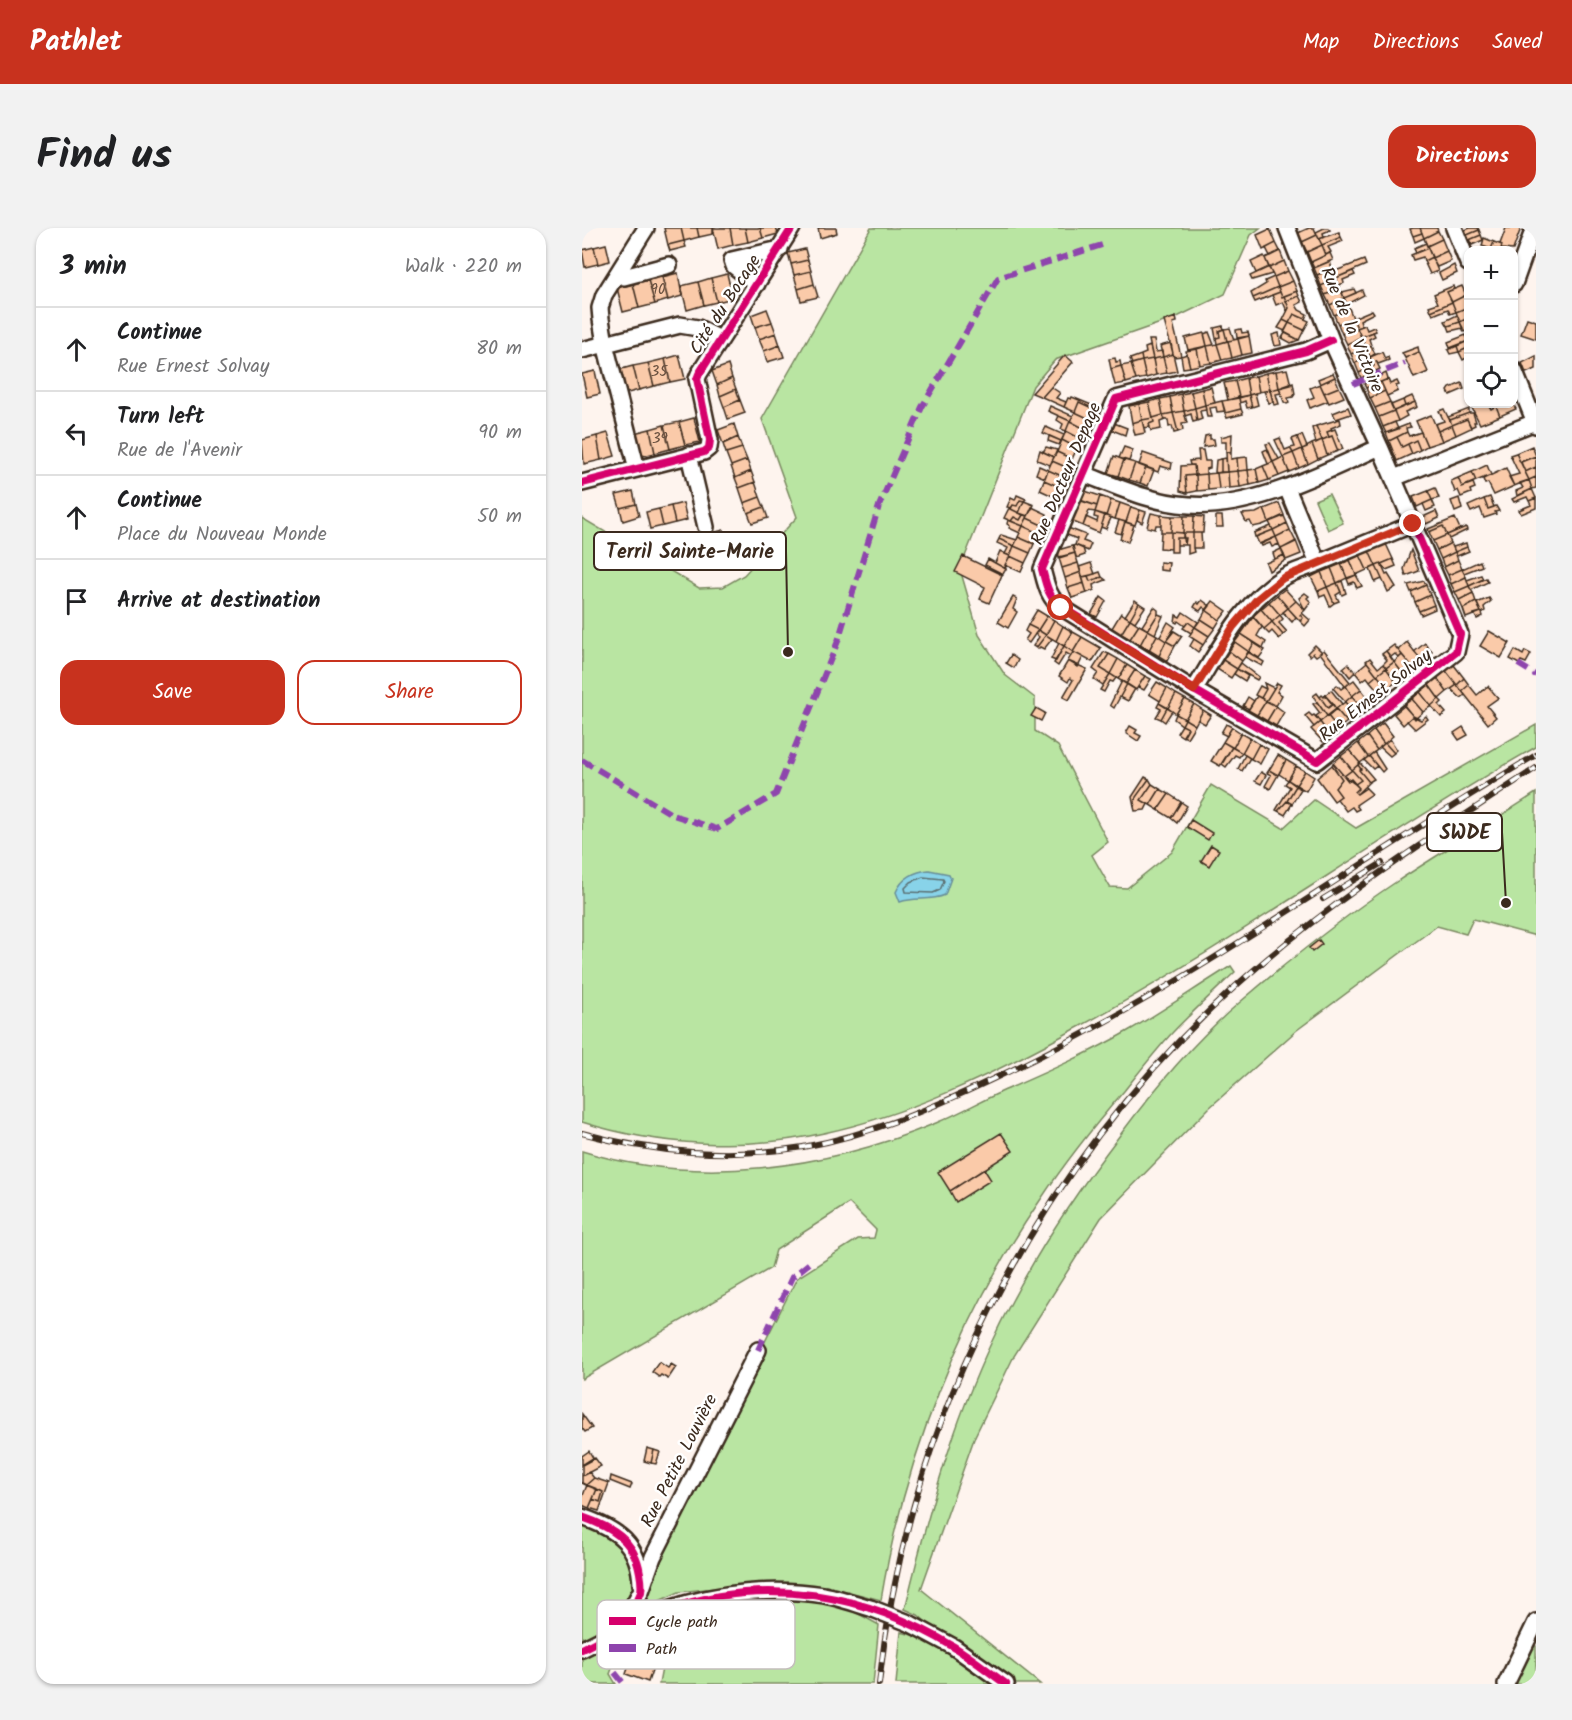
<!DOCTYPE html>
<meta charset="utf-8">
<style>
body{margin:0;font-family:Kalam,sans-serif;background:#f2f2f2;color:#202124}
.controls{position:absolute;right:18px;top:18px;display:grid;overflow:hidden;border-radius:12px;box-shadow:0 2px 4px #0004}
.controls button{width:54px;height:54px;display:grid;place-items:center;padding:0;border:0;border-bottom:2px solid #e0e0e0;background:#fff;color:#202124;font:30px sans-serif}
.stop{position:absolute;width:18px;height:18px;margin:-14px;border:4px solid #c8321e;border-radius:50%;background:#fff}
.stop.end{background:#c8321e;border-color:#fff;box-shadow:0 2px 6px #0008}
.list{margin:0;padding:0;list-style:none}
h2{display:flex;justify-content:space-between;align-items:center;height:78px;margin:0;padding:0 24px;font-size:26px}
h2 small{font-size:20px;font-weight:400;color:#757577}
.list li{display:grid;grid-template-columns:39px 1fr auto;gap:18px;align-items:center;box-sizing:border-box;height:84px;padding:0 24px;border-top:2px solid #e0e0e0}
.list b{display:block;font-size:22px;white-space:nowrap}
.list p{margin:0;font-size:20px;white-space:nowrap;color:#757577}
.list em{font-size:20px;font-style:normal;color:#757577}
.actions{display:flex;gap:12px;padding:18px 24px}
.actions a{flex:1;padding:14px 0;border:2px solid #c8321e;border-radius:18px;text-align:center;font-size:21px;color:#c8321e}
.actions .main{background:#c8321e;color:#fff}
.icon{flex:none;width:33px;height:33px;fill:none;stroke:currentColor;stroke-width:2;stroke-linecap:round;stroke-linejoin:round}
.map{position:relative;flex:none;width:954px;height:1456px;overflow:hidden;border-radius:18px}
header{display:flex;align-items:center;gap:36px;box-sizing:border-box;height:84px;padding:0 30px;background:#c8321e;color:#fff}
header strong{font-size:28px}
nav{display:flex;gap:33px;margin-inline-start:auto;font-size:21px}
.intro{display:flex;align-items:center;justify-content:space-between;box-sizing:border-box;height:144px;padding:0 36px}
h1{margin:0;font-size:42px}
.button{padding:15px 27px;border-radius:18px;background:#c8321e;color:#fff;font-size:21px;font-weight:700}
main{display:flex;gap:36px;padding:0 36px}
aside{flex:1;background:#fff;border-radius:18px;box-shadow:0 2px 4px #0004}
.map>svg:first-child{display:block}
.green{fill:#b9e5a2;stroke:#7a8860;stroke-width:1.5}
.water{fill:#88d3e9;stroke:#698f98;stroke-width:1.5}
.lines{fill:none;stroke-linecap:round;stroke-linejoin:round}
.shore{stroke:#5a6e6f;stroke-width:1.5}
.building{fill:#facaa9;stroke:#3b2a1e;stroke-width:1.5}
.minor-casing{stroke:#3b2a1e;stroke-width:20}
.minor{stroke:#fff;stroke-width:15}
.rail-casing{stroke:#3b2a1e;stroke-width:6}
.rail{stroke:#fff;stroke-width:4;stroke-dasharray:11;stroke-linecap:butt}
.minor-bridge-casing{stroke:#3b2a1e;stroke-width:20;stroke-linecap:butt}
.minor-bridge{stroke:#fff;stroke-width:15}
.quiet{stroke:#8e44ad;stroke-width:6;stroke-dasharray:12 6;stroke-linecap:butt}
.cycleway-casing{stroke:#fff;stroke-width:11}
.cycleway{stroke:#d6006c;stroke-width:8}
.route{stroke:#c8321e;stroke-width:8}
.labels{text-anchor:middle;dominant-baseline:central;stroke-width:5;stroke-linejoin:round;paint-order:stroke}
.number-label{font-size:15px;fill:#6b5241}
.street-label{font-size:18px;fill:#3b2a1e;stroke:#fff}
.key{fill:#fff;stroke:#c4bfbc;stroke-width:1.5}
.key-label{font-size:16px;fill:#3b2a1e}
.leader{fill:none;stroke:#3b2a1e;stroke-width:2}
.callout-dot{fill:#3b2a1e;stroke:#fff;stroke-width:2}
.callout{fill:#fff;stroke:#3b2a1e;stroke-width:2}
.callout-label{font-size:20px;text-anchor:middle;font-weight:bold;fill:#3b2a1e}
</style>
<header>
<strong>Pathlet</strong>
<nav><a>Map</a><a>Directions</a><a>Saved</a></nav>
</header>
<div class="intro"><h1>Find us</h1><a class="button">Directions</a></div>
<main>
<aside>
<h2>3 min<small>Walk · 220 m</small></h2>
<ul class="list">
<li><svg class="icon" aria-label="ahead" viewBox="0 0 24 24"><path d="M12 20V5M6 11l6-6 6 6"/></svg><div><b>Continue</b><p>Rue Ernest Solvay</p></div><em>80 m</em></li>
<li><svg class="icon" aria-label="left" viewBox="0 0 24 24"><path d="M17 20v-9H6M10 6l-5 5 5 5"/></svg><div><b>Turn left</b><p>Rue de l'Avenir</p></div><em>90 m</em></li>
<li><svg class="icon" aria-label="ahead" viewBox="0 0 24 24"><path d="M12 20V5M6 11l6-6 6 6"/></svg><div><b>Continue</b><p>Place du Nouveau Monde</p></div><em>50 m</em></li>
<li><svg class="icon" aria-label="arrive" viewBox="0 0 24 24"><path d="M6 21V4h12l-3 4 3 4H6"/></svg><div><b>Arrive at destination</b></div></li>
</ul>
<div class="actions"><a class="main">Save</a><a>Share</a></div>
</aside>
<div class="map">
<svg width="954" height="1456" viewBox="0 0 954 1456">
<rect width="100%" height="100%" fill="#fef4ee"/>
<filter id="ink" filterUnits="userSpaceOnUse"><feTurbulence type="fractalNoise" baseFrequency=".0167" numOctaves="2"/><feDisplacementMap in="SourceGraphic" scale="12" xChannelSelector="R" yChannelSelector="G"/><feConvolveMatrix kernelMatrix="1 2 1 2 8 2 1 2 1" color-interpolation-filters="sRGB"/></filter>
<g filter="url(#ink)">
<path class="green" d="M289 0H678L669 7 643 66 593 90 473 132 451 158 378 341 397 407 423 447 453 470V503L476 518 526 614 510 627 528 659 545 660 590 624 629 557 701 600 732 572 774 600 954 497V519C794 610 645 720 482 807 406 848 326 887 242 905 163 923 76 918 0 894V290L117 360 141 359 162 347 215 289 180 191Z
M747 266 761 295 746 302 733 272Z
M954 565V708L891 691 884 706 855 698 715 802 627 880 519 990 432 1128 393 1208 339 1361 458 1456H314L319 1404 371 1418 336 1387 323 1381C345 1289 370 1197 411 1111 445 1038 489 971 538 907 573 860 612 813 657 775 706 733 760 690 814 654 860 624 908 595 954 565Z
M649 738 653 744C632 764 611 783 591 804 574 822 558 843 542 863 512 898 484 933 459 971 378 1088 322 1232 299 1372L260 1362 206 1355 151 1358 97 1364 57 1382 73 1332 215 1050 276 1011 292 1010 294 1002 267 975 194 1022 189 1040 0 1151V923C115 959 244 941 354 895 376 886 397 874 419 864 462 845 506 826 546 803 581 783 615 759 649 738Z
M0 1289 33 1304 59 1348 31 1406 38 1420 28 1446 34 1456H3L0 1450Z
M242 1367 297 1397 291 1456H77L85 1414H67L65 1389 110 1374Z
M942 1415 954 1418V1456H924Z"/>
<path class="water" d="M347 642 367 646 369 650 363 667C348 674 333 668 318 674L314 664C320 650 333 643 347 642Z"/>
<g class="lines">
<path class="shore" d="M341 649 361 651 362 653 358 662 351 665 324 664 323 660 329 654Z"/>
</g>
<path class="building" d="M82 0H99L102 13 86 17Z
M99 0H115L117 9 102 13Z
M115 0H131V6L117 9Z
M131 0H148L151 17 136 21Z
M148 0H163L166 14 151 17Z
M163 0H178L181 10 166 14Z
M178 0H194L196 6 181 10Z
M236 0H254L255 5 238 10Z
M727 0H732L735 7 720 14 716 5Z
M742 0H746L748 2 741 5 742 9 737 11 734 4Z
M831 0H838L840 5 831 8 828 1Z
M838 0H855L856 3 842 10Z
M888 0H896L897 2 885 7 883 2Z
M924 0H939L931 22 919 21 920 17 918 16Z
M688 1 694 15 681 22 675 7Z
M897 2 899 7 887 12 885 7Z
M856 3 860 11 845 18 842 10Z
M757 4 759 9 740 17 737 11Z
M840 5 842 10 833 14 831 8Z
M735 7 740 17 725 24 720 14Z
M899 7 901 12 890 17 887 12Z
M759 9 761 13 746 19 749 24 744 27 740 17Z
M902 10 912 14 909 21 900 18Z
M860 11 865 23 850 30 845 18Z
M102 13 104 19 88 23 86 17Z
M912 14 920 17 919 21 923 22 909 21Z
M694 15 698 23 688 28 684 20Z
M844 15 846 20 834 25 832 20Z
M24 16 28 33 16 36 12 19Z
M740 17 744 27 729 34 725 24Z
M12 19 16 36 3 39 0 22Z
M846 20 850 29 842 33 841 29 831 32 829 27Z
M223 21 226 32 209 36 206 25Z
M698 23 702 33 687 40 683 30Z
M865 23 869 33 855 39 850 30Z
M748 25 751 32 732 40 729 34Z
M682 28 687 39 674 45 669 34Z
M850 29 856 43 848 46 842 33Z
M226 32 229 43 212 47 209 36Z
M782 32 784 37 754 50 751 44Z
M702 33 706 43 692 49 687 40Z
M748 33 750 41 735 47 732 40Z
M872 37 875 45 860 52 857 45Z
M687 39 690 46 670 52 668 48Z
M750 41 754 51 739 58 735 47Z
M229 43 232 56 216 61 212 47Z
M706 43 711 53 696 59 692 49Z
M771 43 773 47 761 52 762 55 757 57 754 50Z
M96 45 100 68 86 72 80 49Z
M145 46 151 70 135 74 129 50Z
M80 49 86 72 73 76 66 52Z
M692 49 696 59 671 70 669 65 684 56 683 53Z
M129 50 135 74 122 77 116 54Z
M754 51 758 60 743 67 739 58Z
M66 52 73 76 57 80 51 56Z
M711 53 715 63 700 69 696 59Z
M116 54 122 77 105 82 99 58Z
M51 56 57 80 41 84 35 60Z
M232 56 236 69 219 73 216 61Z
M871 58 872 61 865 64 870 74 849 83 847 78 856 75 852 66Z
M880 58 884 67 870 74 865 64Z
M696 59 698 64 673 74 671 70Z
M758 60 762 70 748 77 743 67Z
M772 61 774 65 762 70 760 64Z
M780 62 782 67 765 76 762 70Z
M715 63 717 68 704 73 702 68Z
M698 64 700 69 702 68 707 80 705 83 701 74 694 77 690 67Z
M884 67 886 79 874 84 870 74Z
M717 68 720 74 714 77 717 82 725 86 723 91 712 86 707 95 701 92 707 80 704 73Z
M762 70 767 80 752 87 748 77Z
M870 74 874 84 868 86 866 81 851 87 849 83Z
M886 79V90L878 94 874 84Z
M767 80 771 90 756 96 752 87Z
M185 81 190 94 173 99 169 87Z
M790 82 792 85 778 92 780 98 775 100 771 90Z
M712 86 727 93 722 102 707 95Z
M875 87 878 94 866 98 863 93Z
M594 89 595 94 591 95 599 128 592 129 582 93Z
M771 90 775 100 760 106 756 96Z
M886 90V102L882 104 878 94Z
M945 90 954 93V111L939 106Z
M701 92 707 95 703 103 696 100Z
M190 94 194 105 177 111 173 99Z
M878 94 881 100 868 103 866 98Z
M707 95 722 102 717 112 702 104Z
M783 97 785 102 792 99 794 103 779 109 775 100Z
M641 98 642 101 637 103 638 109 634 110 632 100Z
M648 100 652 112 645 113 642 101Z
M775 100 779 109 765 116 760 106Z
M642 101 645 113 635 116 634 110 638 109 637 103Z
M659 101 660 105 666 104 667 108 655 110 654 102Z
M627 104 632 117 625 118 622 106Z
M791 104 793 108 787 111 789 117 784 119 779 109Z
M194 105 198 117 182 123 177 111Z
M622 105 625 118 606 122 603 110Z
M697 105 699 117 693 118 690 107Z
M703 105 717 112 709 115 700 110Z
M884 107 886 113 868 120 866 114Z
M667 108 670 125 660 127 656 111Z
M779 109 784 120 769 126 765 116Z
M656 111 660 127 650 130 646 113Z
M567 112H572L574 124 580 123 581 129 571 131Z
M646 113 650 130 640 132 635 116Z
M886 113V120L877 124 875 118Z
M589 115 591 126 581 129 578 118Z
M635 116 640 132 629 135 625 118Z
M198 117 202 129 185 134 182 123Z
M789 117 793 126 788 129 784 119Z
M568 118 571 131 560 133 559 127 564 125 563 120Z
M625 118 629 135 618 137 615 121Z
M875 118 877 124 868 126 866 122Z
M836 119 837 124 823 130 820 125Z
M784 120 788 129 773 135 769 126Z
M886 120V129L881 132 877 124Z
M615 121 618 137 608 139 604 123Z
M800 124 803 131 806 129 807 132 796 136 794 133 791 135 788 129Z
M837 124 846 144 832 150 823 130Z
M591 126 595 143 585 145 581 129Z
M605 126 608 139 601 140 599 128Z
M97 127 103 151 88 154 83 131Z
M483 127 491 134 469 159 460 169 450 165Z
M559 127 560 133 550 136 548 131Z
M954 128V141L944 145 940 135Z
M581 129 585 145 574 147 571 131Z
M788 129 792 138 777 145 773 135Z
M533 130 534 134 538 133 539 138 529 141 527 131Z
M83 131 88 154 72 158 66 135Z
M571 131 574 147 564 150 560 133Z
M560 133 564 150 554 152 549 136Z
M794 133 798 141 779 150 777 145 792 138 791 135Z
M66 135 72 158 57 162 51 138Z
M549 136 554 152 544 155 539 138Z
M146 137 150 150 135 157 130 143Z
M51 138 57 162 42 166 36 142Z
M539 138 544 155 533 157 529 141Z
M705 141 709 157 697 160 694 143Z
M13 143 18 166 5 169 0 146Z
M694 143 697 160 688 162 684 145Z
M684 145 688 162 677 164 674 148Z
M751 145 753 149 738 156 736 151Z
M804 145 806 151 784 160 782 156Z
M674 148 677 164 667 167 664 150Z
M753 149 757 159 742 165 738 156Z
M150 150 154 161 138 168 135 157Z
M664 150 667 167 657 169 653 153Z
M806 151 808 156 815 153 817 157 814 158 816 163 805 168 799 154Z
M653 153 657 169 646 172 642 155Z
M799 154 803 163 788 170 784 160Z
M711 155 713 166 711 169 706 170 707 175 705 176 702 174 697 160Z
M880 155 882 161 868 167 866 163 868 160Z
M738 156 746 173 728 180 725 172 732 169 728 160Z
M469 159 478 165 474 170 484 174 482 179 460 169Z
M629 159 633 175 623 177 620 161Z
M757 159 762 169 747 175 742 165Z
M697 160 699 165 694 166 697 176 692 177 688 162Z
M154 161 158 172 142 179 138 168Z
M620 161 623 177 613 180 609 164Z
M688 162 691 174 687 175 682 163Z
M803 163 808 174 793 180 788 170Z
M609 164 613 180 602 183 599 166Z
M673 165 676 177 670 179 667 167Z
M599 166 602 183 591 185 588 169Z
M667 167 670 179 665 180 663 173 658 175 657 170Z
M830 168 833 174 823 178 821 172Z
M490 169 512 178V181L497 174 493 184 482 179 486 170 489 171Z
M588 169 591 185 581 187 578 171Z
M657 170 659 181 643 185 640 173Z
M578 171 581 187 571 190 567 174Z
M158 172 163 185 146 191 142 179Z
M821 172 823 178 812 183 809 177Z
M640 173 643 183 635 184 634 179 628 180 630 189H625L623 177Z
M497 174 512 181 508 191 493 184Z
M567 174 571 190 560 192 557 176Z
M808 174 812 183 797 189 793 180Z
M833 174 835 179 823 184 825 188 816 193 812 183Z
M557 176 560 192 550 195 547 178Z
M894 176H906L909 181 914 178 918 188 898 196 889 178Z
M920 176H931L934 181 918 188 914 178Z
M623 177 624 182 618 183 620 191 615 193 613 180Z
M468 178 491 188 488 193 466 183Z
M766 179 769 186 754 191 751 185Z
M613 180 615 193 611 194 609 186 603 188 602 183Z
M659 181 661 186 645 190 643 185Z
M862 181 870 197 856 203 853 196 862 193 857 183Z
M887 181V185L868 192 866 189Z
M602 183 605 195 600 196 601 202 596 204 591 185Z
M812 183 816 193 801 199 797 189Z
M493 184 508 191 503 201 488 193Z
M591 185 596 204 592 205 590 198 587 199 586 192H583L581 187Z
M887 185H891L894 194H892L893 197 889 199 885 191 870 197 868 192Z
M581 187 583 192 578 194 579 201 569 203 567 196 572 194 571 190Z
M849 187 860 213 845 218 834 193Z
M477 188 488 193 484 203 479 201 481 196 475 192Z
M112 190 118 214 103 217 97 194Z
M571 190 572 194 567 196 568 199 562 200 560 192Z
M758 191 759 196 749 200 750 202 745 204 747 209 740 212 734 198Z
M885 191 889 200 874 207 870 197Z
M560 192 563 205 553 207 550 195Z
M488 193 503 201 499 211 484 203Z
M97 194 103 217 88 221 82 197Z
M813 194 816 201 804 205 801 199Z
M532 195 545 200 543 207 530 202Z
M152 196 156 209 141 216 136 202Z
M827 196 829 199 824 200 825 204 807 213 804 205Z
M82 197 88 221 73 225 68 201Z
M870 197 874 207 860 213 856 203Z
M734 198 740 212 734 215 730 200Z
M464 199 482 207 479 213 461 205Z
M68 201 73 225 57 229 52 205Z
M753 201 761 221 756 223 750 208 747 209 745 204Z
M484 203 499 211 495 220 480 212Z
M825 204 827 208 839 204 845 218 838 222 834 212 820 219 815 209Z
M26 205 33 228 19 232 15 208Z
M650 206 649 225 644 224V214H639V209Z
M628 207V211H632L633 217 621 219 623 208Z
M720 207 725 219 720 221 715 209Z
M15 208 19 232 2 236 0 212Z
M467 208 479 213 477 217 466 213Z
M750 208 756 223 745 227 740 212Z
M156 209 160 220 144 225 141 216Z
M715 209 720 221 711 225 708 220 713 219 710 211Z
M815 209 820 219 826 216 830 226 815 233 807 213Z
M698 210 703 222 708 220 711 225 701 229 693 212Z
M480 212 495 220 490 231 475 224Z
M740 212 745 227 736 231 730 216Z
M834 212 838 222 830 226 826 216Z
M688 215 697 231 691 234 684 216Z
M730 216 736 231 726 236 720 221Z
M950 218 954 228 938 234 934 225Z
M464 219 475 222 472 229 461 224Z
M542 219 551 222 547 233 537 230Z
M160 220 165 232 149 238 144 225Z
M685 221 691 234 686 236 681 223Z
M720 221 726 236 717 240 711 225Z
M458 222 472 229 468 237 455 232Z
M616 222H621L623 233H628V240L624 241V246L613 247 612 237H608L607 233 617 232Z
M475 224 490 231 486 240 470 233Z
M644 224 649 225V231L655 230 656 243 645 244Z
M561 225 590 235 589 241 578 238 576 244 557 237Z
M711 225 717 240 707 244 701 229Z
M934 225 947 252 932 258 927 249 937 246 928 227Z
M532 228 542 232 536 248 526 245Z
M954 228V239L943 244 939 234Z
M665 229 666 242 656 243 655 230Z
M701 229 707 244 697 248 691 234Z
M644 230 645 244H639V231Z
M639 231V244L635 245 633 244 634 232Z
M165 232 169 243 153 250 149 238Z
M542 232 553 235 547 252 536 248Z
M470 233 486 240 482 249 466 242Z
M691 234 697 248 687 252 681 238Z
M553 235 564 239 558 255 547 252Z
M612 237 613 247 603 248 605 265 598 263 599 238Z
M905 237 909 247 894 253 890 244Z
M457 238 466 242 463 250 454 246Z
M681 238 687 252 677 255 674 241Z
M564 239 572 242 566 258 558 255Z
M954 239V249L947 252 943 244Z
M924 240 932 258 912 267 906 255 903 256 901 251Z
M674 241 677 255 668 257 666 242Z
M466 242 482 249 478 259 462 252Z
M666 242 668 257 658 259 656 243Z
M169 243 173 254 157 260 153 250Z
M656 243 658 259 647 260 646 244Z
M646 244 647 260 637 261 635 245Z
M890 244 894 253 880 259 876 250Z
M635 245 637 261 626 262 625 246Z
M625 246 626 262 615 263 614 247Z
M614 247 615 263 605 265 603 248Z
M954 249V260L950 261 947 252Z
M876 250 880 259 891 255 893 260 888 262 889 265 879 269 876 262 873 264 869 253Z
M462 252 478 259 473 269 458 262Z
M947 252 950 261 935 268 934 263 941 260 938 255Z
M173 254 178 269 162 275 157 260Z
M853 260 857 270 850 272 846 263Z
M950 261 954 270 947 273 945 269 932 274 930 271Z
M500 262 518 268 515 278 496 272Z
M51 263 54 276 38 280 34 267Z
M846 263 850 272 835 279 831 269Z
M435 267 444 271 442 273 438 272 435 278 431 277 429 280 425 279 429 270 433 272Z
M518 268 529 272 524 288 513 284Z
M178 269 182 279 166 285 162 275Z
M908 269 912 279 906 281 902 271Z
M877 270 880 281 873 284 869 273Z
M954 270V280L939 286 937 282 949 277 947 273Z
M902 271 906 281 914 278 917 283 913 284 914 286 902 290 898 280 889 284 886 278Z
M438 272 442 273 437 285 429 281 431 277 435 278Z
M498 272 515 278 513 284 507 283 501 298 489 293Z
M529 272 538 275 533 291 524 288Z
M850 272 853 279 844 283 841 276Z
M442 273 452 277 446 288 437 285Z
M101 275 105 292 93 295 89 278Z
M538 275 549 279 544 294 533 291Z
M697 275 702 287 687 294 682 281Z
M54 276 57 288 41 293 38 280Z
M89 278 93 295 81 298 77 281Z
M182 279 186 290 170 295 166 285Z
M450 279 465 286 460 297 445 290Z
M549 279 558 282 553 297 544 294Z
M427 280 441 287 438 292 432 289 429 293 422 290Z
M77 281 81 298 68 301 64 284Z
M682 281 687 294 680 297 671 299 668 293 664 294 660 286 674 285Z
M558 282 564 284 560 295 555 292Z
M854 283 857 290 844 296 841 289Z
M513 284 523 287 517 305 501 298 504 289 515 294 516 290 512 289Z
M569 285 579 287V297H574L573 301 565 299Z
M441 287 446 288 441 298 429 293 432 289 438 292Z
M523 287 529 290 524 301 519 299Z
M579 287 590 288 589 304H579Z
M590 288H602L601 305 589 304Z
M602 288H612L611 305H601Z
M612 288 622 289 621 305H611Z
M634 288H640L641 299H634Z
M702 288 705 295 691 302 687 294Z
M445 290 460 297 456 305 441 298Z
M873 290 878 301 865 307 861 298 847 304 846 301Z
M426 292 441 298 438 305 427 300 428 298 425 296Z
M537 292 543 294 539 306 533 304Z
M543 294 552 297 546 314 538 311Z
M705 295 708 302 694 309 691 302Z
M441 298 456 305 452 316 436 309Z
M689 298 691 302 673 309 672 305Z
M861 298 865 307 851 313 847 304Z
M884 299 885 302 867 311 865 307Z
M486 300 504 307 501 313 509 316 506 323 493 317 495 311 483 306Z
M142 302 148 326 132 330 126 306Z
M691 302 694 309 677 316 674 309Z
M708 302 714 314 699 321 694 309Z
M579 304H589V321L578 320Z
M589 304 601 305V310H595V324H589Z
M601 305H611V320L612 324 606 326V317H603Z
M611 305H619L620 320H611Z
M419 307 435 312 432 318 417 311Z
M865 307 869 315 855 322 851 313Z
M436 309 452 316 448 325 432 318Z
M694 309 697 316 690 319 688 315 680 318 679 316Z
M595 310H604L603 317H595Z
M417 311 432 318 428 328 423 326 426 320 415 315Z
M714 313 719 326 704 332 699 321Z
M869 315 873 324 859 331 855 322Z
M884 315 885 319 873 324 871 319Z
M804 316 811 331 794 338 787 323Z
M493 317 501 320 503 327 494 330 491 318Z
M432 318 448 325 443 335 428 328Z
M490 318 493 325 477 329 476 322Z
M885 319 887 323 875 328 873 324Z
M699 321 702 327 693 331 691 325Z
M829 322 837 343 824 348 822 341Z
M418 323 428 328 423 337 424 341 413 335Z
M787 323 794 338 785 342 778 327Z
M873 324 876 332 862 339 859 331Z
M493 325 496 335 480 340 477 330Z
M702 327 704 332 687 343 684 335Z
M778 327 785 342 774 347 768 332Z
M381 328 420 347 407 375 398 371 403 359 373 344Z
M428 328 443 335 439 344 423 337Z
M406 331 413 335 424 341 421 346 403 337Z
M811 331 814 338 804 342 799 336Z
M768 332 774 347 765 350 759 336Z
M876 332 880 341 866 347 862 339Z
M898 333 900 338 882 345 880 341Z
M578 334 587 335 586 343 578 342Z
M496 335 499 344 483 350 480 340Z
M509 335 513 346 500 349 497 339Z
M759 336 765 350 755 355 749 340Z
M799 336 804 347 806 346 814 359 806 364 794 338Z
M794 338 800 351 793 354 788 341Z
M749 340 755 355 745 359 739 344Z
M880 341 884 349 869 356 866 347Z
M499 344 502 355 486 360 483 350Z
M518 344 520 349 508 353 506 348Z
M739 344 745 359 736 363 729 349Z
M774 347 780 358 775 360 772 354 767 356 765 351Z
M899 347 901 351 887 358 885 352Z
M506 348 508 353 520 349 524 352 511 357 512 362 505 365 500 349Z
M884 349 887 358 873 364 869 356Z
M904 350 906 354 889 362 887 358Z
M760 353 764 365 760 367 755 355Z
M842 353 844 357 829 364 826 357Z
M502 355 505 365 490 370 486 360Z
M755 355 759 364 754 367 757 373 752 375 745 359Z
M844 357 848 367 833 374 829 364Z
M887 358 891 365 877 372 873 364Z
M745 359 752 375 748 378 743 367 738 369 736 363Z
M703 361 714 373 706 380 695 367Z
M723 365 727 368 725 370 729 374 723 382 717 370Z
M891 365 894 374 881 381 877 372Z
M695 367 706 380 698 387 687 374Z
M848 367 852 377 837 383 833 374Z
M431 369 435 371 431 381 435 384 426 400 416 394Z
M519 369 524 373 515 389 509 386Z
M907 370 909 373 902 379 903 383 900 385 901 388 895 391 892 386 899 384 895 375Z
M553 372 557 375 548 391 543 388Z
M620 372 628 378 625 382 621 379 618 383 612 379 615 374 617 376Z
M631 373 645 383 638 392 624 382Z
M714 373 723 382 718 387 721 390 718 393 706 380Z
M687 374 698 387 690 394 679 381Z
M894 374 899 384 884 390 881 381Z
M557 375 563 379 553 394 548 391Z
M852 377 853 381 839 387 837 383Z
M572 379 576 382V386L566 402 560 398Z
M706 380 714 389 710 394 701 384Z
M679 381 690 394 682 401 671 388Z
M455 382 465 388 456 402 446 397Z
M624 382 638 392 633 400 619 391Z
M601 384 616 394 613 399 606 394 603 398 596 393 595 395 593 394 594 387 598 389Z
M539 385 548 391 539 406 530 400Z
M720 385 728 392 723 398 718 393 721 390 718 387Z
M576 386 581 388 573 406 566 402Z
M698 387 701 391 697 395 705 404 701 407 690 394Z
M465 388 472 392 464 407 456 402Z
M671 389 680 399 675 408 684 414 681 420 659 406Z
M548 391 557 397 548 411 539 406Z
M619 391 633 400 627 408 613 399Z
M472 392 481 398 474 413 464 407Z
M586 394 593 399 584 413 578 409Z
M606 394 613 399 609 405 601 400Z
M690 394 701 407 697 411 690 403 687 406 682 401Z
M446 397 456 402 447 415 443 412 447 406 443 403Z
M557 397 566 402 558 417 548 411Z
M481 398 491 404 482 418 474 413Z
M613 399 627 408 621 417 607 408Z
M456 402 464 407 454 420 451 418 457 409 453 406Z
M566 402 575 407 567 422 558 417Z
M592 403 600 408 593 418 584 413Z
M907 403 928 415 919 430 898 418Z
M491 404 500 409 491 424 482 418Z
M659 406 672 415 667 424 653 414Z
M464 407 470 411 462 421 458 419 456 421 454 420Z
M575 407 584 413 577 428 567 422Z
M500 409 519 420 510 434 491 424Z
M612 411 621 417 616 424 608 418Z
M584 413 593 418 585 433 577 428Z
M653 414 667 424 660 433 647 423Z
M825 414 840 433 831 440 816 422Z
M477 415 482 418 474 433 469 431Z
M672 415 683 422 677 430 667 424Z
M843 415 850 424 840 433 832 424Z
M733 417 740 424 734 428 731 425 728 428 725 425Z
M812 417 820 427 817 430 813 426 809 429 804 423Z
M482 418 491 424 489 428 484 425 476 438 472 435Z
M742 422 768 454 764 458 770 468 763 474 751 460 755 457 759 461 763 458 738 425Z
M933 422 941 427 943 423 949 426 944 435 939 433 937 436 928 431Z
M647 423 660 433 655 441 641 432Z
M804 423 812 434 804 440 801 436 805 432 800 426Z
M491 424 501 429 496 439 486 433Z
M522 424 527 426 518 440 528 446 521 457 512 451 516 445 511 441Z
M666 424 682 434 680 438 663 429Z
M527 426 536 431 528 446 518 440Z
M429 427 436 432 432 440 424 435Z
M820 427 831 440 822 447 812 434Z
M788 430 796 440 801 436 804 440 795 447 784 433Z
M536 431 545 437 536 451 528 446Z
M641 432 655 441 649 450 635 441Z
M486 433 505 441 487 472 481 469 491 452 488 450 486 454 477 448Z
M785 434 795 447 788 453 785 449 780 453 773 444Z
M812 434 822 447 814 454 804 440Z
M659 435 677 449 675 452 655 441Z
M766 436 773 444 768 449 761 440Z
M545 437 553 442 544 456 536 451Z
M872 437 882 450 875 457 864 443Z
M804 440 814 454 806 460 795 447Z
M655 441 666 448 663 453 652 446Z
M553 442 563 448 554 462 544 456Z
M864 443 875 457 865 464 855 450Z
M528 446 534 450 531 454 528 453 522 464 518 462Z
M795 447 806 460 799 466 788 453Z
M563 448 569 451 562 462 556 459Z
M855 450 865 464 857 471 847 457Z
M882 450 887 457 880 463 875 457Z
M772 452 779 461 770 468 764 458Z
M540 453 545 456 532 480 528 477Z
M575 454 585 460 578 473 567 466Z
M682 455 692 460 684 473 679 470 684 461Z
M695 455 699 457 695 464 700 467 694 478 684 473Z
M545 456 553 461 546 473 538 469Z
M847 457 857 471 849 478 838 464Z
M875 457 883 467 879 470 869 461Z
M887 457 895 467 906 458 916 470 905 478 914 489 906 496 880 463Z
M678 458 684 461 679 470 673 467Z
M585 460 594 466 586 480 577 475Z
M779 461 789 474 781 481 770 468Z
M749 462 760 476 754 481 743 467Z
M838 464 849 478 841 484 830 471Z
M735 465 746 480 751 476 754 481 745 488 731 468Z
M594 466 603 471 594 486 586 480Z
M740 467 742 469 743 467 751 476 746 480 738 469Z
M675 468 684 473 675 487 666 482Z
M770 468 781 481 774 487 763 474Z
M666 469 672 473 667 481 661 478Z
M603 471 612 476 603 491 594 486Z
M830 471 841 484 833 491 822 477Z
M857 471 860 474 857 477 864 485 859 489 849 478Z
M684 473 694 478 685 493 675 487Z
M735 474 745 488 738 494 734 488 738 485 731 476Z
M763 474 774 487 765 494 754 481Z
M577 475 585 480 579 491 574 489 579 481 575 479Z
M612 476 621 482 613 497 603 491Z
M694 478 702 484 694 498 685 493Z
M822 478 831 488 821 497 812 486Z
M454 480 463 485 459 493 449 488Z
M585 480 590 483 583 494 579 491Z
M754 481 765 494 756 501 746 488Z
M621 482 629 487 623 496 616 492Z
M727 485 730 488 732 487 738 494 732 499 723 488Z
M594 486 603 491 600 497 592 491Z
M746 488 756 501 748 508 738 494Z
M831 488 839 492 844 488 846 491 833 501 825 493Z
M603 491 613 497 605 510 601 508 606 500 600 497Z
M738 494 748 508 741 514 729 501Z
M801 495 811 508 802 516 792 502Z
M644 496 650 499 645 508 639 505Z
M600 497 606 500 601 509 595 505Z
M548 498 555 502 553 505 559 508 556 513 544 505Z
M650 499 659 505 651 520 641 514Z
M881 499 886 507 877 512 872 505Z
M792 502 802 516 795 522 785 508Z
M659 505 668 510 660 525 651 520Z
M785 508 795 522 786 529 776 515Z
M668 510 677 516 669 531 660 525Z
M808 511 815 522 812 525 803 515Z
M641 514 650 519 638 538 629 533Z
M776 515 786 529 778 535 767 522Z
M803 515 812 525 808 528 798 519Z
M677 516 686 521 678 536 669 531Z
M650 519 660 525 657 529 653 527 644 539 640 536Z
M767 522 778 535 770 542 759 528Z
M792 524 803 541 800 544 787 528Z
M663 527 668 530 660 543 656 541Z
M696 527 704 532 696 547 687 542Z
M759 528 770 542 762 548 751 535Z
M787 528 795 538 791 541 782 532Z
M704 532 714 538 706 552 697 546Z
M751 535 762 548 766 553 769 551 777 560 773 564 775 566 784 560 782 558 790 566 774 577 777 581 773 583 770 579 764 583 755 571 759 568 753 560 760 551 750 537Z
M778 535 786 544 792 551 787 554 777 542 779 541 776 537Z
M750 537 760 551 753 560 759 568 752 573 735 550Z
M776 537 779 541 777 542 787 554 775 566 773 564 777 560 773 556 779 552 770 542Z
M714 538 723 543 714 557 706 552Z
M687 542 696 547 688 561 683 558 689 547 685 545Z
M770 542 779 552 773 556 762 548Z
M723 543 732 549 724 563 714 557Z
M679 544 684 547 679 556 673 553Z
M563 549 567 551 554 569 552 579 550 569Z
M567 551 570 556 559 572 566 576 563 582 553 583 552 579 554 569Z
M706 552 714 558 705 573 696 583 694 582 708 559 703 556Z
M570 556 578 561 568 577 559 572Z
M714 558 719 561 710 576 705 573Z
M578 561 587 566 576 582 568 577Z
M587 566 599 574 589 590 576 582Z
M705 573 710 576 703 587 696 583Z
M599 574 605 578 595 595 589 590Z
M609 592 630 605 626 612 605 599Z
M629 617 637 622 627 638 619 633Z
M737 712 740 716 730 724 727 720Z
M419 905 431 923 368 963 356 944Z
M402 941 409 952 374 974 368 963Z
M77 1134 86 1140 89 1136 94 1139 86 1151 79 1147 77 1149 70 1144Z
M0 1186 10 1200 3 1204 0 1200Z
M65 1220 72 1222 69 1235 62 1233Z
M72 1222 78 1224 74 1236 69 1235Z
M7 1223 11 1230 0 1237V1228Z
M13 1230 19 1238 0 1248V1237Z
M7 1244 12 1250 4 1257 0 1255V1248Z
M29 1248 50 1256 48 1261 28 1253Z
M12 1250 27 1255 17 1283 7 1280 11 1271 18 1274 21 1264 4 1257Z
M5 1257 15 1261 7 1280 0 1277V1270Z
M15 1261 21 1264 18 1274 11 1271Z
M51 1426 73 1433 66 1454 44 1446Z"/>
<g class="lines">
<defs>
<path id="minor" d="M705 0 749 112 798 219
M872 0 886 35
M36 45 42 49 87 37
M175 56 152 38 150 32 198 21
M932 56 952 0
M749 112 724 123 534 171 460 341C464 356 466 369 479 379L612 462 735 533 874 424 878 406 831 296
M0 122 98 97 116 100 138 111
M932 142 954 197
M107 227 124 299
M55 241 23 116 19 91 18 80 22 67 64 0
M502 246C536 259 570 275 607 277 670 282 742 244 798 219L831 296 736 335 705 260
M812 250 953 194
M0 255 122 224 127 220 128 212 115 151 117 146 210 0
M612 462C637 422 660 374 702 349 712 343 725 340 736 335
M0 1289C35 1301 58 1316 59 1357
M327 1395 372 1419 424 1456
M38 1402 59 1363 71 1329 107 1258 176 1122
M0 1421C29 1407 57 1391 87 1381 135 1364 192 1359 242 1367 258 1370 275 1376 291 1381
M924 1456 954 1394"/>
</defs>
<use href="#minor" class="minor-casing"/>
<use href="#minor" class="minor"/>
<defs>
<path id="rail" d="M741 671 800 635
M0 905C71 925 148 931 221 919 288 907 350 880 411 851 603 762 773 634 954 527
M297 1456C326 1193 451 945 645 766 738 680 849 609 954 540"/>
</defs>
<use href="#rail" class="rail-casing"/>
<use href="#rail" class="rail"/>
<defs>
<path id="minor-bridge" d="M291 1381 327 1395"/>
</defs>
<use href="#minor-bridge" class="minor-bridge-casing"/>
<use href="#minor-bridge" class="minor-bridge"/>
<path class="quiet" d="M771 156 823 135
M936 436 954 447
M0 532 91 587 135 601 194 566 256 413 297 278 340 179 416 50 520 17
M176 1122 210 1049 230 1033
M14 1414 30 1441 42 1456"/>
<defs>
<path id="cycleway" d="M749 112 724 123 534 171 460 341C464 356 466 369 479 379L612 462 735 533 874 424 878 406 831 296
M0 255 122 224 127 220 128 212 115 151 117 146 210 0
M0 1289C29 1299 53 1312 58 1345 59 1350 60 1358 59 1364 55 1376 44 1390 38 1402
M0 1421C28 1407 57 1391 87 1381 185 1347 285 1366 372 1419 390 1430 407 1444 424 1456"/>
</defs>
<use href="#cycleway" class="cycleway-casing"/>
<use href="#cycleway" class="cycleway"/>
</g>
</g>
<g class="lines" filter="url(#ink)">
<path class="route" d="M479 380 612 462 651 399 675 371 701 350 831 296"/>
</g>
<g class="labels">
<g class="number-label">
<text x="76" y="62">90</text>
<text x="77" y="144">35</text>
<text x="78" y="211">39</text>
</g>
<g class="street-label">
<text transform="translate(144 77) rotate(-57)">Cité du Bocage</text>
<text transform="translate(769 102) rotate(67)">Rue de la Victoire</text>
<text transform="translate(485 246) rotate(-67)">Rue Docteur Depage</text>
<text transform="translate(794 468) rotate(-38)">Rue Ernest Solvay</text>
<text transform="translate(98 1233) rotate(-63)">Rue Petite Louvière</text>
</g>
</g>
<rect x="15" y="1372" width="198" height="69" rx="9" class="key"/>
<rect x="27" y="1389" width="27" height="8" fill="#d6006c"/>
<rect x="27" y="1416" width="27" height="8" fill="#8e44ad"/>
<g class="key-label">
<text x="64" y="1399">Cycle path</text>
<text x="64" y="1426">Path</text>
</g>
<path class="leader" d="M206 424L204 323M924 675L920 604"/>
<g class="callout-dot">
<circle cx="206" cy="424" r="6"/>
<circle cx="924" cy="675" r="6"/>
</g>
<g class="callout">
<rect x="12" y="304" width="192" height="38" rx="6"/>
<rect x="845" y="585" width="75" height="38" rx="6"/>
</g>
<g class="callout-label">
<text x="108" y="330">Terril Sainte-Marie</text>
<text x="883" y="611">SWDE</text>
</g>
</svg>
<div class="controls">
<button>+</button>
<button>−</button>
<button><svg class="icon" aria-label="locate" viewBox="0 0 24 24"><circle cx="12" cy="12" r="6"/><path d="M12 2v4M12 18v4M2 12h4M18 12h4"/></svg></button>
</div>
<div class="stop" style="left:479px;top:380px"></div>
<div class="stop end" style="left:831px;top:296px"></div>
</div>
</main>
